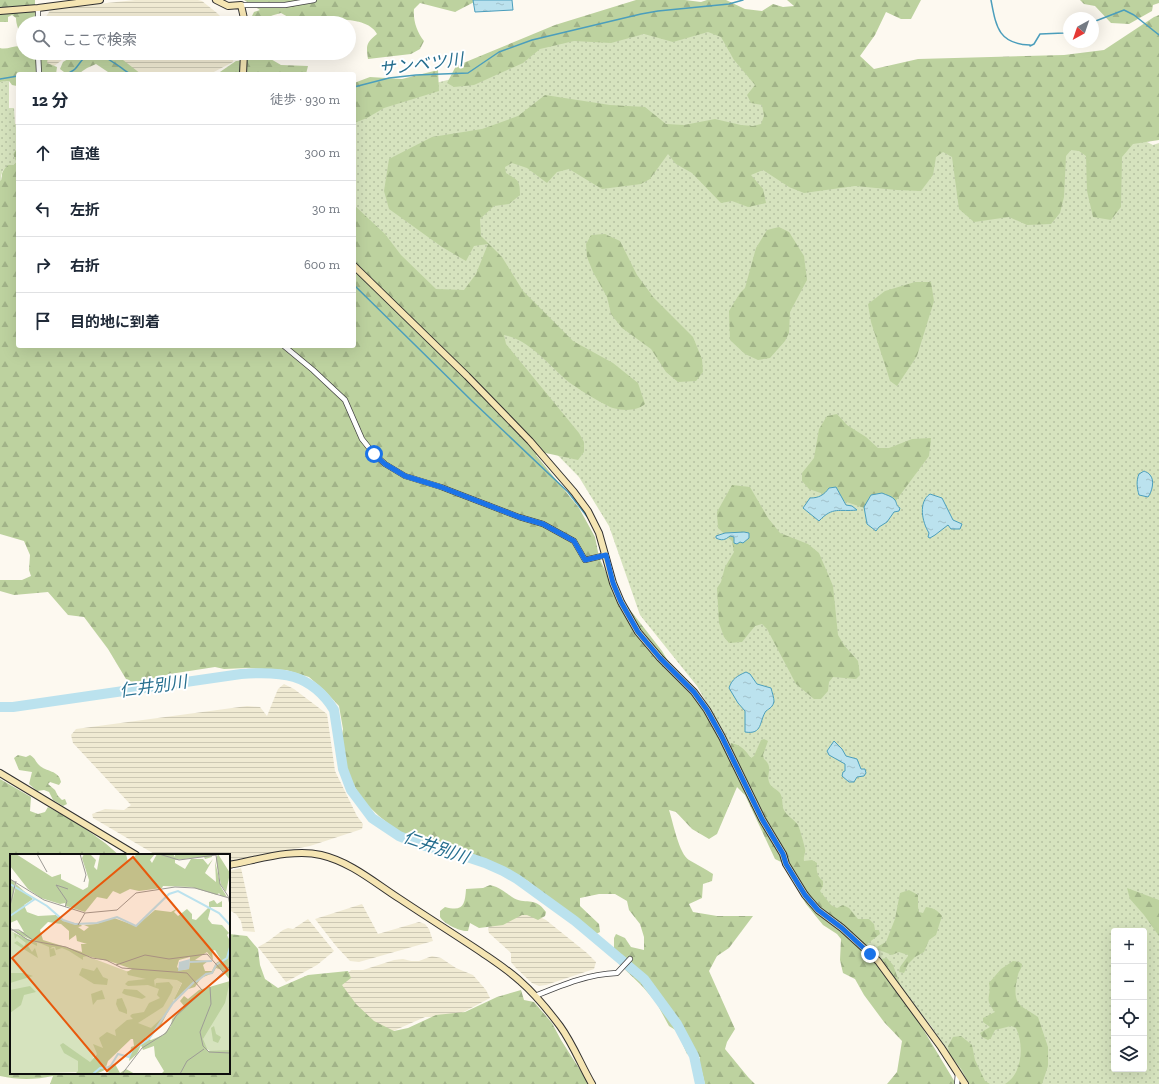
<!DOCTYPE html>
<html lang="ja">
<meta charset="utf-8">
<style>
body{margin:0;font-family:"Zilla Slab","Noto Sans JP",serif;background:#f6f6f7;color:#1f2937}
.controls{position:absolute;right:12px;bottom:12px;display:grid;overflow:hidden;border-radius:4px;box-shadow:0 4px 16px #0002}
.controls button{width:36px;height:36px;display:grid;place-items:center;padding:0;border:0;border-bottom:1px solid #e0e1e3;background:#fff;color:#1f2937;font:20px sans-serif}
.compass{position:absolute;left:1063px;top:12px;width:36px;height:36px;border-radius:50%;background:#fff;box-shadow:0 4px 16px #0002;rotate:220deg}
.stop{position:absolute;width:12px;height:12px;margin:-9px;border:3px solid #1a73e8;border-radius:50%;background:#fff}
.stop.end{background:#1a73e8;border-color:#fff;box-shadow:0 1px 4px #0008}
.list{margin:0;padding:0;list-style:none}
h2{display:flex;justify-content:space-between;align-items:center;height:52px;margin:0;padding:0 16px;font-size:17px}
h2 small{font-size:13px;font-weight:400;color:#747a83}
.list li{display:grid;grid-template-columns:26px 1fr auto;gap:12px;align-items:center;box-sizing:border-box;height:56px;padding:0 16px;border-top:1px solid #e0e1e3}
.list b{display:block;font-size:15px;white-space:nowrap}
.list em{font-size:13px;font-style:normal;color:#747a83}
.icon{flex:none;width:22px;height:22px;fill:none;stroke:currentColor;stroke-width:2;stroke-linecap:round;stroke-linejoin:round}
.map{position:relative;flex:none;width:1159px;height:1084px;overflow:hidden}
.search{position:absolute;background:#fff;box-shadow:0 4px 16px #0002;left:16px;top:16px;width:340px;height:44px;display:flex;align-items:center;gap:10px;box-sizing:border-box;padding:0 14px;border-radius:22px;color:#747a83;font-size:15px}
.panel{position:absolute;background:#fff;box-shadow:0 4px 16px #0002;left:16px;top:72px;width:340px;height:276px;border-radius:4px}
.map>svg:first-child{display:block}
.farmland{fill:url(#farmland-rules)}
.grass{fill:url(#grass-dots);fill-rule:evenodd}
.forest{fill:url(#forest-firs)}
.water{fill:url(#water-ripples);stroke:#4b9ebc}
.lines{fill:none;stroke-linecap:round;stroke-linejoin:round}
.stream{stroke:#4b9ebc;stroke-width:1.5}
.river{stroke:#bbe2ee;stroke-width:10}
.street-casing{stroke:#414141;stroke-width:6}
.secondary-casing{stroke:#303030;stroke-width:8}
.street{stroke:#fff;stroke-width:4.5}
.secondary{stroke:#f5e5b3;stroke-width:6}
.route{stroke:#1a73e8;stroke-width:5}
.labels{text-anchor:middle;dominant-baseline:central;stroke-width:4;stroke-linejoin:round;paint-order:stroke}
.water-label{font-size:17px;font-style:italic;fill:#276f8f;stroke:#fff}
.inset-river{fill:none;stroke:#bbe2ee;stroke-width:2}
.inset-road{fill:none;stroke:#9d9b96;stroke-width:1}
.view{fill:#e8590c;fill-opacity:0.15;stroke:#e8590c;stroke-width:2}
.inset-edge{fill:none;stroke:#0e0e0e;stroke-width:2}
</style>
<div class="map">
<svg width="1159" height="1084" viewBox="0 0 1159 1084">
<defs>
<pattern id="farmland-rules" width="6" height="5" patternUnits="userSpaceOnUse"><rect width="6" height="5" fill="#f0ead3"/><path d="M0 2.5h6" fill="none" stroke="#cdc8b4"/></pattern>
<pattern id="grass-dots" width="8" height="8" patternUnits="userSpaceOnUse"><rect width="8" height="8" fill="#d6e3be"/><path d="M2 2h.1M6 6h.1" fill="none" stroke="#b6c2a2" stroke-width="1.8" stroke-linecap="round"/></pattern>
<pattern id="forest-firs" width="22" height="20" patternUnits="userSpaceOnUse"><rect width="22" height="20" fill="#bdd29f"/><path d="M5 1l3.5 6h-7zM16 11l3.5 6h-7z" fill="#a1b388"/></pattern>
<pattern id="water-ripples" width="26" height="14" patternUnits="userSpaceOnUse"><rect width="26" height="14" fill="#bbe2ee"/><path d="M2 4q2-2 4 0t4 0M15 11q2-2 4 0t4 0" fill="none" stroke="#a0c1cb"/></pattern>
</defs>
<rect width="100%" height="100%" fill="#fdf9f0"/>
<path class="farmland" d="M135 0H198L202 1 217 13 227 23H43V21L51 9Z
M44 53H71L49 70Z
M111 53H234L233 62 210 74H138Z
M284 684 294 689 327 714 335 771 357 816 363 824 362 829 310 846 229 861V855H156L93 818 92 814 105 809 124 810 131 805 73 743 71 735 76 729 247 706 260 707 267 716 278 689Z
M241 868 255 932 243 931 241 921 236 914 229 910V871Z
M362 904 378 934 419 922 425 924 429 929 433 941 359 962 350 961 336 946 315 919Z
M527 911 546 920 587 953 596 962 594 969 546 985 539 986 532 983 516 968 511 962V953L489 933 488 929 489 926Z
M308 919 334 951 317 965 286 982 258 947 267 942 283 930 288 928 293 929Z
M432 956 441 958 456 968 473 975 486 990 490 998 456 1016 444 1017H425L391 1032 385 1030 360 1012 340 987V981L351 970H363L394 960 403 959 411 961H419Z"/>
<path class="grass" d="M699 29 739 34 795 120 1048 92 1153 145 1159 143V1084H970L931 1026 898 984 822 905 697 686 640 615 609 526 579 477 354 247V109L395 93 464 76 538 44ZM1114 931H1144V1069H1114Z
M9 81V108H14L15 124H18V146L13 154 16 162 13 165 3 170 1 176 2 180 0 181V82Z"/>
<path class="forest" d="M0 0H35V23H23V37C19 33 16 24 16 18L12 15 8 17V22H0Z
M222 0H478L455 12 420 3 414 9C413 21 417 32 424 41L420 49 411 54 368 59C366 45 366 43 377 34 370 20 346 19 332 20 324 20 315 23 307 22 298 21 289 18 281 13 271 15 261 22 252 16L254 12 260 10 244 0Z
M636 0H685L701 2 707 0H726L745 9 762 11 773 4 783 7 794 6 787 0H921L911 19H901L886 12 875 35 860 56 874 69 918 59 1064 55 1104 50 1154 17 1159 15V140L1133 144 1122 157 1121 207 1111 220 1093 217 1087 191 1086 156 1079 151 1071 150 1066 156 1064 197 1060 213 1051 224 1027 225 1009 217 974 222 959 209 952 157 943 152 936 157 933 175 921 191 897 190 855 186 804 193 789 187 763 170 751 175 763 189 766 203 748 207 732 201 721 203 692 173 676 164 668 154 650 179 641 184 602 189 569 169 557 172 547 183 527 168 512 163 505 167 506 173C518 180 520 180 520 195L509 204 494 206 480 219 481 236 502 257 523 291 573 341 613 363 638 383 645 404C637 411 624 411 613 408 606 406 580 390 573 385 551 369 532 340 504 335L506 344 579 433 584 442V452L578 460 541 452 536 455 579 508 595 537 599 557 613 588 662 651 683 686 703 707 730 748 731 743C741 745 745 750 751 758L754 756 761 740 764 739 768 741 763 755 764 759C774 768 766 773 769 782 771 788 777 789 780 793 783 798 782 803 783 808 786 816 794 819 798 825 799 826 805 847 805 849 806 853 803 856 804 861L812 860 817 863C816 871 817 876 823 881V886L820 891 831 905 837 908 843 905 849 908 858 919H869L874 924 875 930H879L880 934 867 944 881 959 887 958 893 965 900 984 923 1029 956 1084H887L897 1072 902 1041 884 1022 864 995 855 979 843 973 840 960 841 939 837 934 823 925 806 904 781 862 775 859 745 795 737 787 717 834 709 839 692 829 676 812 669 810C673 822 679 854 689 860 697 865 706 869 713 874L712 881 703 884 702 898 689 904 693 912 717 916H753L729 948 717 956 709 971 735 1029 727 1042 725 1049 748 1077 755 1084H705L699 1060 700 1057 687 1054 677 1031 669 1026 656 1002 642 986 614 959V938L616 934 625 938 631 947 644 950V937L640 924 629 910 627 901 615 894H599L580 898V906L599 924 600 932 596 934 528 881 498 865 472 855 451 854 415 841 395 829 379 816 362 800 342 763 341 740 343 729 339 706 325 691 309 677 286 670 246 668 224 669 215 667 170 674 134 683 126 679 108 649 84 617 68 615 48 592 14 595 0 591V580H22L31 576 29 570 30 555 24 541 0 534V181L2 179C1 173 3 170 8 165H13L16 162 13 154 18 146V346H354V205L385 234 401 255 436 289 464 290 476 274 488 244 474 246 466 261 442 247 389 209 384 191 389 159 432 137 482 129 518 116 545 95 610 105 645 107 666 124 684 125 715 119 741 125 753 126 761 124 764 116 762 105 751 103 747 95 755 85 734 60 721 37 708 32 673 42 644 34 611 43 574 41 540 49 523 63 474 85 454 87 447 83 456 66 555 25Z
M1080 0H1159V3L1153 5 1152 11 1129 24 1111 23 1095 6 1084 4Z
M23 39V53H47L48 57 47 63 57 67 56 74H18L17 86 12 85 9 81 0 82V48C6 50 13 46 19 46Z
M78 53H109L123 60 141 74H111L96 64 87 68 78 74 64 72 60 69 63 62Z
M269 58 281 65 308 66 306 74H217L236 61Z
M438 70 439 91 384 108 367 118 354 123V83L370 77 402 79Z
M779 227 789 232 804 256 807 280 790 312 789 333 785 341 770 358 758 360 745 354 730 340 729 311 740 293 745 288 756 248 767 230Z
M605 234 620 241 637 275 654 298 693 337 702 359 703 372 696 381 678 382 666 372 651 349 622 328 611 314 607 297 593 272 587 257 586 244 591 235Z
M915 282H931L934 301 917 356 897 386 890 381 886 368 871 322 868 304 885 291Z
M837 414 847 425 866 437 878 448H889L912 439 931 438 929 456 889 510 864 508 809 489 802 481V473L814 458 819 429 827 416Z
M732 485 750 487 768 518 780 533 808 544 819 553 833 586 838 635 844 645 858 661 860 675 856 679 833 677 829 682 828 691 821 699H814L796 684 767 629 762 624 755 626 742 642 729 643 724 637 719 623 717 588 721 582 725 567 734 552 732 541 718 528 717 512Z
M18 755 26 757 30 755C36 759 35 761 39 765 46 772 59 770 61 782L59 785 50 782 48 784 55 790 58 796 62 800 65 799 67 804 63 806 53 800 49 792 44 790 37 791 29 784 32 772 19 770 14 758Z
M0 779 31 797 30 811 38 814 45 812 48 807C68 817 87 829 105 843 110 847 114 851 119 855H11V1073H229V934L247 936 258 949 260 965 265 979 278 988 308 975 348 971 351 978 342 985 356 1004 374 1021 394 1031 408 1028 436 1015 465 1012 497 997 521 990 524 1000 534 1002 552 1023 561 1040 589 1084H50L53 1076C35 1080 18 1080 0 1076Z
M490 885C501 888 503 891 512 897 525 906 534 895 546 912L545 916 538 920 527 915H522L503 925 479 928 470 923 468 931C461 932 444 924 440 917V911L445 907C463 912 465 905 466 889L483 888Z
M1127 888 1159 900V936L1144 915 1130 899Z
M909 890 918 895V907L919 912 923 913 926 907C934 908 937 910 942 916L936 935 929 940 924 952 915 957 908 964 904 973 899 972 900 967 908 956V955L899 952 892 955 879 950 877 947 886 942 895 919 900 893Z
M1013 961 1019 962 1022 964C1022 969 1019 970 1018 975 1017 978 1017 981 1016 984 1013 1007 1023 1006 1038 1017L1048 1047V1066L1042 1084H1005C1023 1073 1024 1045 1016 1028L1011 1026 995 1030 991 1038 988 1040 982 1037 980 1033 990 1027 983 1022V1018L995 1012C983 997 992 998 989 983L1001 969Z
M961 1036 972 1045 975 1060 985 1081 990 1084H969L962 1070 949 1053 948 1046 953 1037Z"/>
<path class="water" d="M473 0H512L513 10 475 12Z
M1144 471C1146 472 1149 473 1150 475 1155 480 1152 492 1148 497L1139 495C1137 488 1136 481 1139 474Z
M836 487 846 505 852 506 857 510C839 512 833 506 819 521L803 508 810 498C819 498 824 495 829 488Z
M882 493C886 495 892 496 895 500 897 503 896 506 900 508L899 511 894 512 887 522 879 527 876 531 867 524 864 507 871 495Z
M930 494 942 498 953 520 962 524 960 529H951L948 525 935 535 930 538 928 537 929 533C922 522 918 502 930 494Z
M744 532 749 533V538L743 543 740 542 737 544 734 543V537L730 536C725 540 722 541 716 538V536L725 533Z
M746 672 750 674 757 684 771 688C772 692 774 698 774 701 773 707 770 708 766 711 759 721 763 735 745 732V711L738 703 729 688C732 679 737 676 746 672Z
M834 741 842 749 846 756 857 759 861 769H865L866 773 864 776 857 777 854 782H849L842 776 843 772 845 771V764L829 755 827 751Z"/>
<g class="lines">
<path class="stream" d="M991 0C996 26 998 44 1030 45V46L1034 44 1040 34 1064 33 1069 31
M1093 22 1124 10 1134 15 1159 35
M67 74C70 72 73 71 75 69 78 66 80 62 83 59 99 47 116 65 130 74
M0 79 18 76
M354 87 389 78 416 75 468 73 499 52 532 40 641 14 658 11 729 4 743 0
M354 285 471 400 568 492 589 519"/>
<path class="river" d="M0 707H13L241 674C281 671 311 673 334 710L343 769 351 790 372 818 399 836 421 845 452 852 485 863 503 871 517 879 575 921 644 979 677 1024 694 1056 700 1084"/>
<defs>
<path id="street" d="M241 5H285L314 0
M38 8V23
M38 53 39 74
M284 346 313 370 345 400 362 439 374 454 385 464 405 476 441 487 519 517 543 524 574 541 585 560 606 555
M535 996C562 985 588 974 617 973L630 959
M957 1084 958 1073"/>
<path id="secondary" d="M216 0 228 6 241 5 245 23
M0 11 38 8 100 0
M243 74 244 53
M354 266 467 376 530 441 574 492 588 511 599 533 613 583 621 602 638 632 660 658 694 692 707 710 722 737 762 819 783 854 786 864 805 895 818 910 842 928 878 961 941 1047 965 1084
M0 773 136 855
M229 865C257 860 293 848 321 855 351 862 375 883 400 899 427 917 454 934 481 952 494 961 508 970 520 981 535 994 548 1010 560 1026 573 1044 581 1065 592 1084"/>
</defs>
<use href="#street" class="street-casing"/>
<use href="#secondary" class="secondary-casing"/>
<use href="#street" class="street"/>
<use href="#secondary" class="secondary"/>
</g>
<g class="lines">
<path class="route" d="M374 454 385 464 405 476 441 487 519 517 543 524 574 541 585 560 606 555 613 583 621 602 638 632 660 658 694 692 707 710 722 737 762 819 783 854 786 864 805 895 818 910 842 928 870 954"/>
</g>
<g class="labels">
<g class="water-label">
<text transform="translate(421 64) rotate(-7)">サンベツ川</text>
<text transform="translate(153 686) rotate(-8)">仁井別川</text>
<text transform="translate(436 847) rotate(19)">仁井別川</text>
</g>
</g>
<g transform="translate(10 854)">
<rect width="220" height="220" fill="#fdf9f0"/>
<path d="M0 76 17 86 53 93 116 117 175 122 158 158 142 174 138 177 124 173 101 198 85 201 74 218 0 220ZM220 131V198L200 197 194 193 192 184 215 132Z" fill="#d6e3be"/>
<path d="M0 0H6L42 23 51 20V25L73 36 78 33 79 26 72 4 74 0H80L86 6 84 13 87 16 90 0H116L118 8 127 0H145L140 6 142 9 147 0H163L165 3V0H202V3L195 5 194 3 165 6V9L175 15 181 5H193L198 11 203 5 195 19 206 28 205 7 211 33 217 43 211 42 209 39 207 41 181 33 153 32 152 34 129 37 120 35 110 40 103 37 97 45 87 43 75 58 56 52 55 49 50 50 31 44 18 35 0 12ZM208 0 220 19 216 38 211 31 206 5ZM0 25 5 28 3 45 6 30 23 45 14 51 17 58 28 62 46 61 53 67 70 70 72 72 68 73 74 77 79 73 74 71 86 70 104 64 126 72 145 56 161 58 168 54 164 58 168 62 177 55 182 60V65L186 66 199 53V48L204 46 207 50 212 47V53H201L198 65 202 70 212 71 219 79 217 81 220 87V126L212 116 206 114 203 119 191 124 185 133 175 136 166 147 164 145 172 129 167 126 147 124 144 126 145 133 146 129 159 128 163 133 161 139 153 153 128 169 141 174 154 162 164 146 151 171 135 184 141 186 153 181 161 172 162 165 174 152 170 147 174 142 178 145 189 136 220 127 215 149 193 185 198 197 220 196V220H151L154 217 145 202 144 192 133 196 131 191 127 200 119 207 121 193 124 192 123 185H121L98 207 95 216 86 220H65L68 217V207L54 199 50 191 53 189 80 208 87 200 83 190 93 194 89 184 97 178 106 182 105 176 117 166 123 165 120 162 122 160 134 158 139 149 150 144 147 141 149 135 138 131 118 132 115 130 118 127 136 125 118 121 117 118 122 115 102 108 77 102 73 103V106L59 97 52 94 46 96 45 93H42L40 95 44 94 46 101 40 103 39 93 8 80 2 76 14 78 7 66 0 69ZM38 68 51 70 59 77V86L66 81 67 87 77 90H71L72 98 33 86 30 76ZM205 96 211 106 206 109 202 117H195L193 111 198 107 185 106 197 98 203 106 202 97ZM180 103 179 115 170 116 167 113 169 106ZM4 79 27 89V92L21 89 18 92 22 98 25 94 28 104 4 89 7 87 14 92 16 89 7 82 5 85ZM87 113 93 123 98 125 97 131 84 130 69 121 72 114 84 117ZM0 119H14L23 122 0 129ZM20 132 26 138 14 141 11 151 0 159V136ZM114 135 127 136 136 143 132 145 116 141 112 139ZM92 136 95 145 87 146 83 151 81 140ZM112 144 117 156V160L109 157 106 150 107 145ZM204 172 206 180 211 183 208 189 203 187 202 180 201 174ZM105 210 110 219 116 215 125 220H102L97 218 98 212Z" fill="#bdd29f" fill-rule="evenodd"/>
<path d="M180 105 179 115 168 117 169 108Z" fill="#bbe2ee"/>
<path class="inset-river" d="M0 30 37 52 53 66 65 70 87 69 107 63 126 72 159 40 168 37 209 59 220 71M0 62 25 45M180 108 202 107M186 128 196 120 202 119 206 111 217 104 220 93M83 220 90 214 100 213 108 200 119 203 122 196 139 185 163 149 184 128"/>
<path class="inset-road" d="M27 0 37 18M70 0 76 21 74 28M149 0 169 6 206 1M206 1 210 30 218 42 220 51M0 25 34 46 75 59 107 56 126 39 165 33 185 34 219 44M0 52 6 27M55 53 57 47 46 31 58 35M68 71 75 59M0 74 18 86 56 93 82 104 96 106 112 114 177 119 192 136M1 76H9L24 87M106 111 135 101 159 105 197 100 213 118M200 133 201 150 190 178 193 192 199 198 220 199M112 220 132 194 156 179 166 162 220 112M170 220 177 207 194 195"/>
<path class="view" d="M123 3 218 116 97 217 2 104Z"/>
<rect width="220" height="220" class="inset-edge"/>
</g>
</svg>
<div class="controls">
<button>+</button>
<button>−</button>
<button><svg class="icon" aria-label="locate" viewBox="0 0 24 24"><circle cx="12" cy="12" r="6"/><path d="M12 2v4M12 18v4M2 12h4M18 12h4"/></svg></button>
<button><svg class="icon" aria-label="layers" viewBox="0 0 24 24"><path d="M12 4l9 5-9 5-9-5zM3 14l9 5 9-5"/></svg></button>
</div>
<svg class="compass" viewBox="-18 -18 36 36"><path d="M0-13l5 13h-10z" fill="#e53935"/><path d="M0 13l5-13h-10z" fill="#747a83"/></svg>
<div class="stop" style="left:374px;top:454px"></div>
<div class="stop end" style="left:870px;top:954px"></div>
<div class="search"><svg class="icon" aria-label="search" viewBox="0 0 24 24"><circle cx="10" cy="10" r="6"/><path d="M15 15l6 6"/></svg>ここで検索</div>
<section class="panel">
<h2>12 分<small>徒歩 · 930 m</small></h2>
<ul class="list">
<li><svg class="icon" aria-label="ahead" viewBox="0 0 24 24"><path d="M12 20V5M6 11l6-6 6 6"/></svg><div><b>直進</b></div><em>300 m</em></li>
<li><svg class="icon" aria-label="left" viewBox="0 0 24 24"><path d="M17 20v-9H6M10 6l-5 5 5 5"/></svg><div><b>左折</b></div><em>30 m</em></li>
<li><svg class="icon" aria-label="right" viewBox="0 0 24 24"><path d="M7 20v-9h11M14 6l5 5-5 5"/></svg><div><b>右折</b></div><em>600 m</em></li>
<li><svg class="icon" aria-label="arrive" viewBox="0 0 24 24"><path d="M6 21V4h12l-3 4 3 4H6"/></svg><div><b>目的地に到着</b></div></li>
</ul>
</section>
</div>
